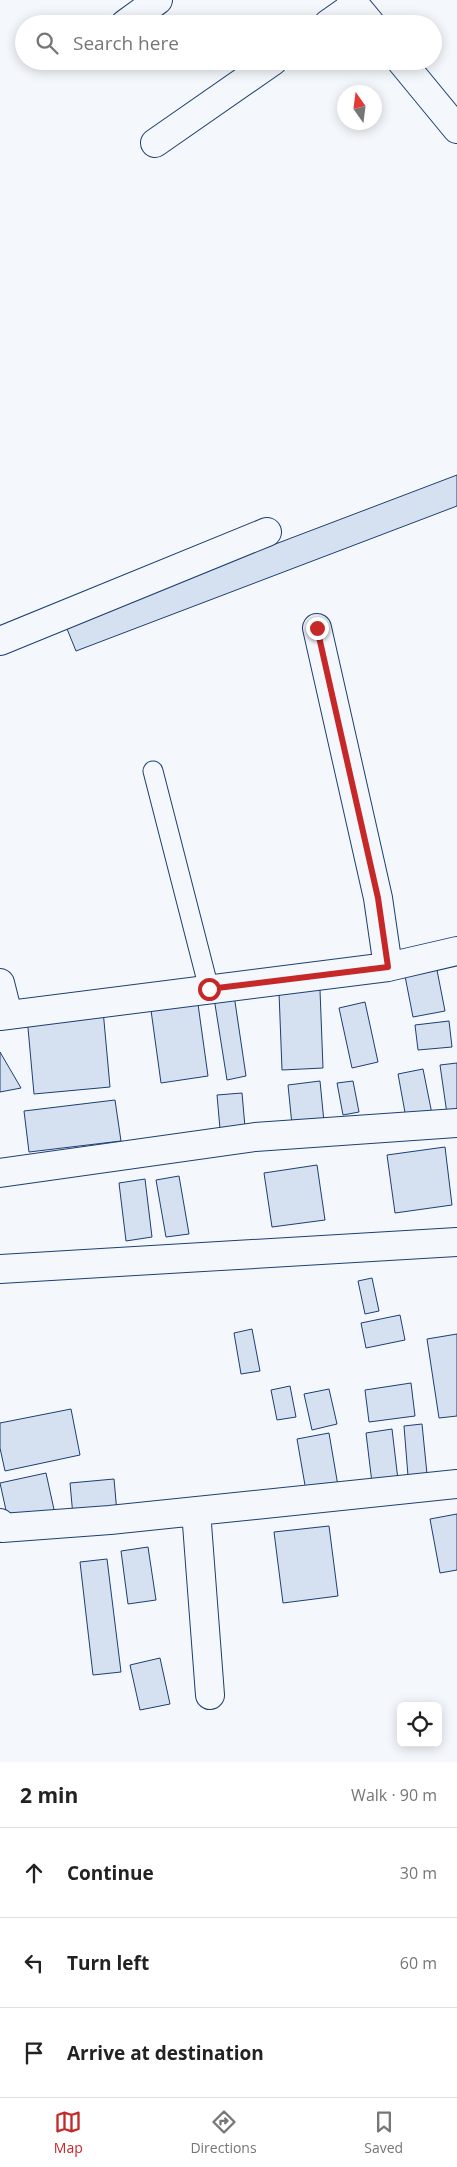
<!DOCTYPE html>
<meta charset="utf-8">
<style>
body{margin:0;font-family:"Open Sans",sans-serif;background:#f2f2f2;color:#222}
.controls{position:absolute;right:15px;bottom:15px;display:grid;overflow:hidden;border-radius:8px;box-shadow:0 2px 12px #0003}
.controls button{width:45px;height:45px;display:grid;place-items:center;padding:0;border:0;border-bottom:1px solid #e0e0e0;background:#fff;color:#222;font:25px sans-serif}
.compass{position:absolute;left:337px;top:85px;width:45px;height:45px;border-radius:50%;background:#fff;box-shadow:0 2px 12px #0003;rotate:346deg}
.stop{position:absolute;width:15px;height:15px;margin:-11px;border:4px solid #c62828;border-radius:50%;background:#fff}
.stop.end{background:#c62828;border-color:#fff;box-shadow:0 1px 5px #0008}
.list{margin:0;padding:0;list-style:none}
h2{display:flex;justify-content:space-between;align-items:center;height:65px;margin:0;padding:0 20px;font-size:21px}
h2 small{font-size:16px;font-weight:400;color:#767676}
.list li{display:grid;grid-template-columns:32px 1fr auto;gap:15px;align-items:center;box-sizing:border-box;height:90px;padding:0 20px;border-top:1px solid #e0e0e0}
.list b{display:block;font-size:19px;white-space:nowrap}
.list em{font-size:16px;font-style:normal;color:#767676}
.icon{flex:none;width:28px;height:28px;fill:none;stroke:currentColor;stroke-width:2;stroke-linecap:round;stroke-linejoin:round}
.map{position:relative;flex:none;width:457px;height:1762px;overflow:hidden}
.search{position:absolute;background:#fff;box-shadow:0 2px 12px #0003;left:15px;right:15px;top:15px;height:55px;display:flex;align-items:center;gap:12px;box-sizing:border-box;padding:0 18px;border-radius:28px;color:#767676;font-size:19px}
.sheet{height:335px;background:#fff}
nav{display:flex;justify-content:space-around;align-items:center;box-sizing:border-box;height:70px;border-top:1px solid #e0e0e0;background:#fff;font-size:14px;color:#767676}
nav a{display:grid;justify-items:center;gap:2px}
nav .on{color:#c62828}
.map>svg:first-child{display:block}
.building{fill:#d5e0f0;stroke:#1d3f73}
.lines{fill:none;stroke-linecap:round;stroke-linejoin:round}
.lane-casing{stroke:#1d3f73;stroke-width:21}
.street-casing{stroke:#1d3f73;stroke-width:30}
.lane{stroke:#f4f7fb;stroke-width:19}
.street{stroke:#f4f7fb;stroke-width:28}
.route{stroke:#c62828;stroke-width:6}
</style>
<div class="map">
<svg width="457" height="1762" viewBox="0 0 457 1762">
<rect width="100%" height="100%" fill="#f4f7fb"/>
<path class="building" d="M457 475V506L76 651 65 624Z
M436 965 445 1011 413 1017 404 971Z
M320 990 323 1068 282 1070 279 992Z
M234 995 246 1076 227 1080 214 998Z
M197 997 208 1076 161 1083 150 1003Z
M365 1002 378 1062 352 1068 339 1008Z
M103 1010 110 1087 34 1094 27 1017Z
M449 1021 452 1047 418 1050 415 1025Z
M0 1052 21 1088 0 1092Z
M457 1063V1112L447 1114 440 1065Z
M423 1069 432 1114 406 1118 398 1074Z
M320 1081 324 1122 292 1125 288 1085Z
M353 1081 359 1112 343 1115 337 1083Z
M242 1093 245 1127 220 1129 217 1095Z
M115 1100 121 1141 29 1152 24 1111Z
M445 1147 452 1205 395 1213 387 1155Z
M317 1165 325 1220 272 1227 264 1173Z
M179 1176 189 1234 166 1237 156 1180Z
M145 1179 152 1237 126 1241 119 1183Z
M372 1278 379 1311 365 1314 358 1281Z
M400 1315 405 1340 366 1348 361 1323Z
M252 1329 260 1371 241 1374 234 1333Z
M457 1334V1416L439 1418 427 1339Z
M411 1383 415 1416 369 1422 365 1390Z
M290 1386 296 1417 277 1420 271 1390Z
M329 1389 337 1424 312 1430 304 1394Z
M71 1409 80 1455 5 1471 0 1448V1423Z
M422 1424 427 1474 408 1476 404 1426Z
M392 1429 398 1480 372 1483 366 1433Z
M329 1433 338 1486 306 1491 297 1439Z
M46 1473 55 1514 9 1524 0 1483Z
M114 1479 117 1513 73 1516 70 1483Z
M457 1514V1570L440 1573 430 1519Z
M329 1526 338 1596 283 1603 274 1532Z
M148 1547 156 1600 128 1604 121 1551Z
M107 1559 121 1672 93 1675 80 1562Z
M160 1658 170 1704 140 1710 130 1665Z"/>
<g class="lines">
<defs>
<path id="lane" d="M153 771 209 989"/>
<path id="street" d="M351 0 371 24
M125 24 158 0
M328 24 355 5
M401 61 457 129
M155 143 273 61
M317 628 378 898 388 967
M0 641 267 532
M0 983 8 1015
M0 1016 388 967 457 951
M0 1173 255 1137 457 1123
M0 1269 457 1242
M196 1511 210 1695
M0 1523 2 1528 110 1520 457 1484"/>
</defs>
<use href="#lane" class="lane-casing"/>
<use href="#street" class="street-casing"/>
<use href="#lane" class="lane"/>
<use href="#street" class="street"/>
</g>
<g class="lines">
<path class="route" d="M209 989 388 967 378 898 317 628"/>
</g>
</svg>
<div class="controls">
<button><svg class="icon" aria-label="locate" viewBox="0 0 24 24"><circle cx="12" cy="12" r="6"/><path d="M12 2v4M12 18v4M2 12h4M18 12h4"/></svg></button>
</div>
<svg class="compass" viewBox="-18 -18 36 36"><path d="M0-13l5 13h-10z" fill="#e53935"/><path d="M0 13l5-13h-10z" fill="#767676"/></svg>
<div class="stop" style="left:209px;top:989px"></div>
<div class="stop end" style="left:317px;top:628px"></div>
<div class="search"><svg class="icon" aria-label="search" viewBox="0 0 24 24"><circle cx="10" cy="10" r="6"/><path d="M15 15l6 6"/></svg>Search here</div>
</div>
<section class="sheet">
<h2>2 min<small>Walk · 90 m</small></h2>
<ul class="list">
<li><svg class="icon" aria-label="ahead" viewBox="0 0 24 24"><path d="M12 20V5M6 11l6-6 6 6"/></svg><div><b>Continue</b></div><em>30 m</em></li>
<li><svg class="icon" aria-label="left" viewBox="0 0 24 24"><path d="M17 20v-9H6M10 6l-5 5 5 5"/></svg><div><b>Turn left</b></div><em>60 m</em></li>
<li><svg class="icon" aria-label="arrive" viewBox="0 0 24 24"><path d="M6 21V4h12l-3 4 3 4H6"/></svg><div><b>Arrive at destination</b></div></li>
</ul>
</section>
<nav>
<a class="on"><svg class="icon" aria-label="map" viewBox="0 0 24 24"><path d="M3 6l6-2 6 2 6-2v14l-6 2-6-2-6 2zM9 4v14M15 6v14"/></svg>Map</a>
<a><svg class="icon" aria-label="directions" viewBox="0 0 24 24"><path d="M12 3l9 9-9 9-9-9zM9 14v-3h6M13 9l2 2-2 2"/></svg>Directions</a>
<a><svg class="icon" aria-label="saved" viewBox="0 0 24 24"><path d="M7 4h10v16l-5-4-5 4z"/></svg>Saved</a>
</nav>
